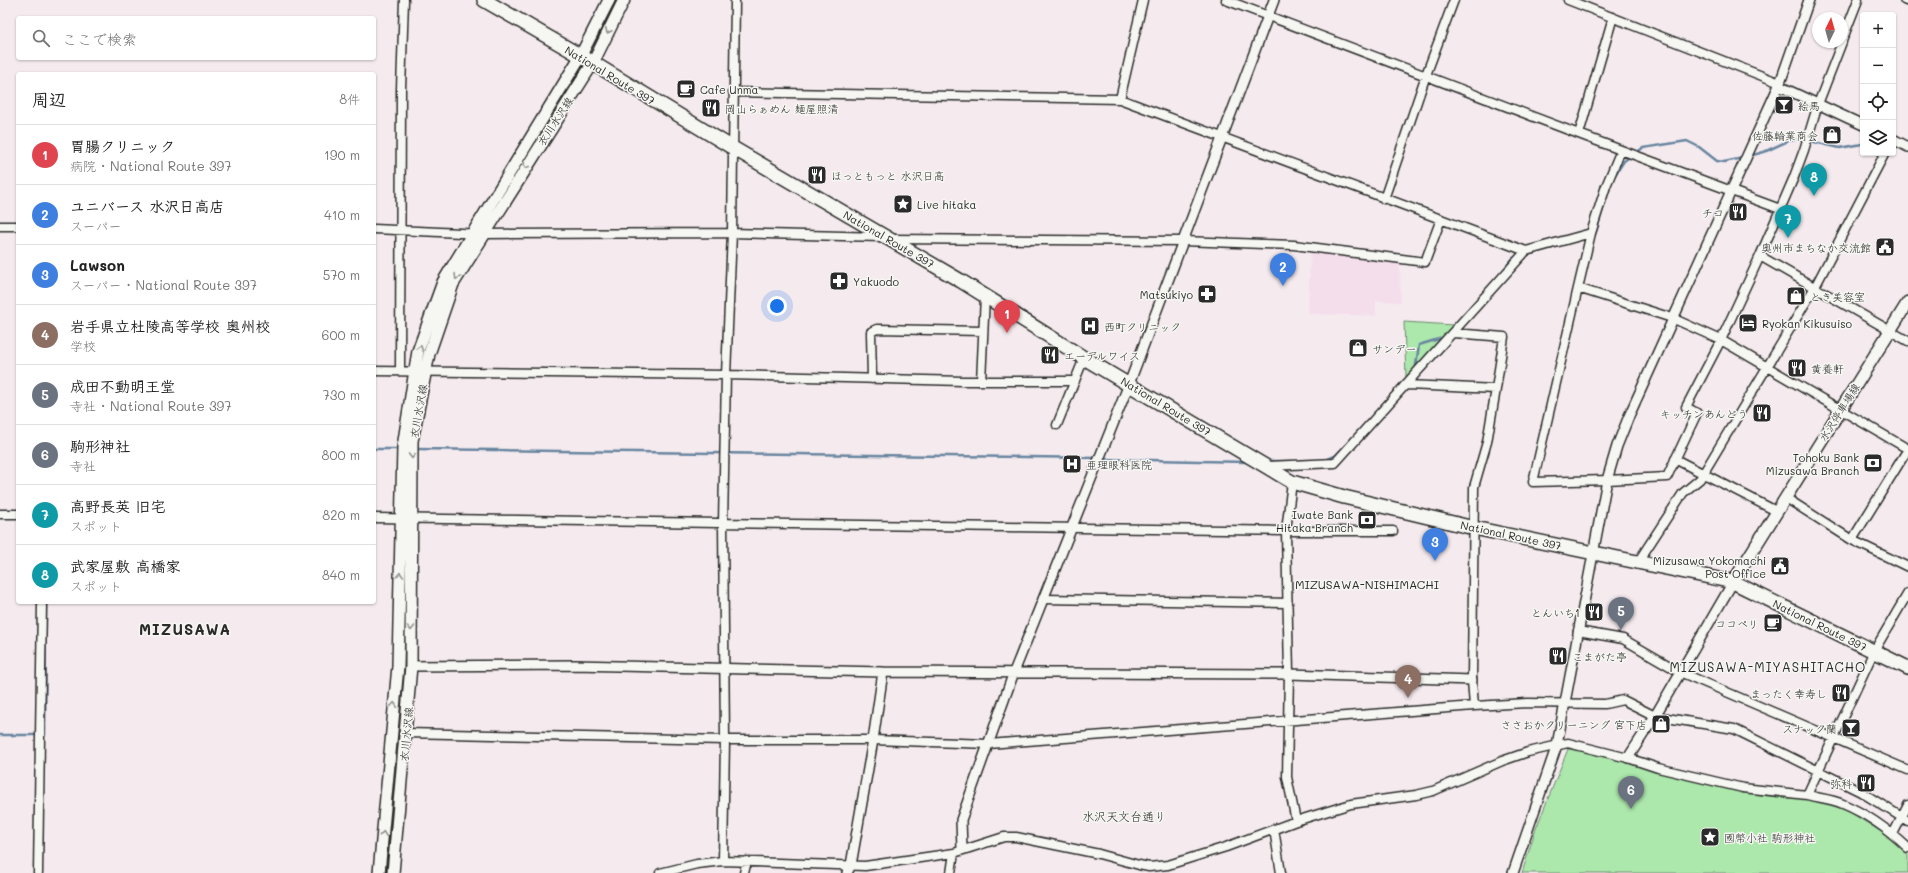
<!DOCTYPE html>
<html lang="ja">
<meta charset="utf-8">
<style>
body{margin:0;font-family:Mali,"Klee One",sans-serif;background:#f2f2f2;color:#222}
.controls{position:absolute;right:12px;top:12px;display:grid;overflow:hidden;border-radius:4px;box-shadow:0 1px 3px #0004}
.controls button{width:36px;height:36px;display:grid;place-items:center;padding:0;border:0;border-bottom:1px solid #e0e0e0;background:#fff;color:#222;font:20px sans-serif}
.compass{position:absolute;left:1812px;top:12px;width:36px;height:36px;border-radius:50%;background:#fff;box-shadow:0 1px 3px #0004;rotate:5deg}
.you{position:absolute;left:777px;top:306px;width:14px;height:14px;margin:-10px;border:3px solid #fff;border-radius:50%;background:#1a73e8;box-shadow:0 0 0 6px #1a73e833}
.badge{display:grid;place-items:center;width:26px;height:26px;border-radius:50%;background:#2b2b2b;color:#fff;font-size:13px;font-weight:700}
.pin{position:absolute;translate:-50% -33px;filter:drop-shadow(0 1px 2px #0008)}
.pin::after{content:'';position:absolute;top:21px;width:14px;height:12px;background:inherit;clip-path:polygon(0 0,100% 0,50% 100%)}
.list{margin:0;padding:0;list-style:none}
h2{display:flex;justify-content:space-between;align-items:center;height:52px;margin:0;padding:0 16px;font-size:17px}
h2 small{font-size:13px;font-weight:400;color:#767676}
.list li{display:grid;grid-template-columns:26px 1fr auto;gap:12px;align-items:center;box-sizing:border-box;height:60px;padding:0 16px;border-top:1px solid #e0e0e0}
.list b{display:block;font-size:15px;white-space:nowrap}
.list p{margin:0;font-size:13px;white-space:nowrap;color:#767676}
.list em{font-size:13px;font-style:normal;color:#767676}
.icon{flex:none;width:22px;height:22px;fill:none;stroke:currentColor;stroke-width:2;stroke-linecap:round;stroke-linejoin:round}
.map{position:relative;flex:none;width:1908px;height:873px;overflow:hidden}
.search{position:absolute;background:#fff;box-shadow:0 1px 3px #0004;left:16px;top:16px;width:360px;height:44px;display:flex;align-items:center;gap:10px;box-sizing:border-box;padding:0 14px;border-radius:4px;color:#767676;font-size:15px}
.panel{position:absolute;background:#fff;box-shadow:0 1px 3px #0004;left:16px;top:72px;width:360px;height:532px;border-radius:4px}
.map>svg:first-child{display:block}
.built{fill:#f4deec}
.green{fill:#ace7ac;stroke:#6c896c}
.lines{fill:none;stroke-linecap:round;stroke-linejoin:round}
.stream{stroke:#68859f;stroke-width:2.5}
.minor-casing{stroke:#2b2b2b;stroke-width:11}
.tertiary-casing{stroke:#2b2b2b;stroke-width:12}
.secondary-casing{stroke:#2b2b2b;stroke-width:14}
.trunk-casing{stroke:#2b2b2b;stroke-width:16}
.minor{stroke:#f6f6f2;stroke-width:8}
.tertiary{stroke:#f6f6f2;stroke-width:9}
.secondary{stroke:#f6f6f2;stroke-width:11}
.trunk{stroke:#f6f6f2;stroke-width:13}
.oneway{stroke:#90908e}
.labels{text-anchor:middle;dominant-baseline:central;stroke-width:3;stroke-linejoin:round;paint-order:stroke}
.street-label{font-size:11px;fill:#2b2b2b;stroke:#f6f6f2}
.poi-label{font-size:11px;fill:#2b2b2b;stroke:#f6f6f2;text-anchor:start}
.neighbourhood-label{font-size:12px;fill:#2b2b2b;stroke:#f6f6f2}
.quarter-label{font-size:13px;letter-spacing:1px;fill:#2b2b2b;stroke:#f6f6f2}
.district-label{font-size:15px;font-weight:bold;letter-spacing:1px;fill:#2b2b2b;stroke:#f6f6f2}
</style>
<div class="map">
<svg width="1908" height="873" viewBox="0 0 1908 873">
<rect width="100%" height="100%" fill="#f5ebef"/>
<filter id="ink" filterUnits="userSpaceOnUse"><feTurbulence type="fractalNoise" baseFrequency=".025" numOctaves="2"/><feDisplacementMap in="SourceGraphic" scale="8" xChannelSelector="R" yChannelSelector="G"/><feConvolveMatrix kernelMatrix="1 2 1 2 8 2 1 2 1" color-interpolation-filters="sRGB"/></filter>
<g filter="url(#ink)">
<path class="built" d="M1310 250 1400 262 1401 302 1376 301V316L1308 314Z"/>
<path class="green" d="M1404 322 1454 325 1406 377Z
M1568 749 1599 754 1735 790 1810 800 1842 807 1891 838 1908 854V873H1522L1535 831Z"/>
<g class="lines">
<path class="stream" d="M1635 153 1643 148 1687 141 1699 147 1717 161 1724 162 1743 158
M1749 156 1764 152 1788 141 1801 139 1840 148 1862 144
M1613 178 1624 161 1631 156
M1593 236 1595 235 1610 187
M1524 256 1552 248
M1501 273 1513 258H1517
M1415 372 1419 345 1445 337
M374 449H401
M416 449 1097 458
M1102 459 1247 462
M1325 460 1335 456 1341 450
M1268 461H1291
M0 735H45L46 602"/>
<defs>
<path id="minor" d="M1226 0 1621 150
M1568 0 1780 83
M1842 41 1858 0
M1842 42 1818 104 1804 150 1794 177 1760 256 1721 340 1686 407 1697 413 1667 477 1607 480 1533 482 1578 288 1672 318 1721 340 1908 449
M733 92 1120 99 1526 251
M1120 99 1143 0
M1579 134 1613 17
M1384 199 1426 75 1454 0
M0 226H18
M374 229 483 234 732 233 881 237
M891 239 1183 241 1294 245 1425 262 1441 219
M1760 256 1908 341
M1578 288 1591 233
M1454 333 1504 337 1496 389
M374 371 726 375 963 381H1075
M400 371 401 89 404 0
M872 379 871 332 877 329 983 331
M981 381 985 296
M1407 385 1496 389 1487 442 1474 487 1472 680 1474 706
M1057 425 1084 358
M1675 459 1776 511
M1268 466 1335 463 1526 251 1591 233 1606 186 1621 150 1780 209
M1786 498 1852 540 1908 567
M0 514H18
M374 518 1286 531 1292 482
M1852 540 1908 449
M1638 562 1683 493 1700 479 1815 287 1885 153
M1043 599 1288 603
M1578 631 1623 639 1680 672 1908 770
M406 733 725 740H873L989 744 1474 706 1527 703 1605 704 1623 700 1655 716 1734 729 1861 792 1908 821
M1807 795C1819 798 1832 799 1843 804 1867 814 1889 830 1908 848
M1296 821 1287 777 1289 674 1286 531H1393
M1274 829 1281 873
M1893 834 1908 805
M723 861 725 740 723 523 726 375 732 233 735 0
M38 873 42 602
M660 873 697 864 723 861 865 866 954 853 1004 837H1016L1099 854 1139 865 1149 867 1168 865 1226 847 1296 821 1351 804 1416 795 1433 791 1502 761 1528 752 1568 743 1628 758 1658 768 1743 788 1807 795 1874 651 1908 593
M744 873 747 861
M951 873 954 853"/>
<path id="tertiary" d="M1905 0 1908 1
M1779 86 1863 125
M1893 139 1908 147
M411 666 575 665 883 672 1289 674 1472 680
M1628 758 1655 716 1733 582
M962 849 961 820 1014 672 1129 384 1274 0
M847 873 851 865 873 740 883 672
M1513 873 1557 745 1607 480 1617 446 1629 416 1780 83 1809 0"/>
<path id="secondary" d="M1733 582 1908 302
M379 873 398 666 403 447 418 351 443 282 580 57 609 0
M393 873 411 666 412 441 429 354 453 284 593 63 624 0"/>
<path id="trunk" d="M484 0 593 63 733 148 961 281 1084 358 1292 482 1344 497 1474 528 1733 582 1908 668"/>
</defs>
<use href="#minor" class="minor-casing"/>
<use href="#tertiary" class="tertiary-casing"/>
<use href="#secondary" class="secondary-casing"/>
<use href="#trunk" class="trunk-casing"/>
<use href="#minor" class="minor"/>
<use href="#tertiary" class="tertiary"/>
<use href="#secondary" class="secondary"/>
<use href="#trunk" class="trunk"/>
</g>
<defs><path id="oneway-chevron" d="M-2-3.5L2.5 0L-2 3.5" fill="none" stroke-width="1.6" stroke-linecap="round" stroke-linejoin="round"/></defs>
<g class="oneway">
<use href="#oneway-chevron" transform="translate(608 31) rotate(116)"/>
<use href="#oneway-chevron" transform="translate(526 166) rotate(123)"/>
<use href="#oneway-chevron" transform="translate(457 277) rotate(121)"/>
<use href="#oneway-chevron" transform="translate(420 348) rotate(-73)"/>
<use href="#oneway-chevron" transform="translate(412 456) rotate(91)"/>
<use href="#oneway-chevron" transform="translate(400 575) rotate(-88)"/>
<use href="#oneway-chevron" transform="translate(411 628) rotate(90)"/>
<use href="#oneway-chevron" transform="translate(394 705) rotate(-85)"/>
<use href="#oneway-chevron" transform="translate(383 834) rotate(-84)"/>
</g>
</g>
<defs>
<symbol id="cafe-square" viewBox="-11 -11 22 22"><rect x="-9" y="-9" width="18" height="18" rx="4" fill="#2b2b2b" stroke="#f6f6f2"/><path d="M-5.5-4.5H6V0H3Q3 3.5 0 3.5H-2.5Q-5.5 3.5-5.5 0ZM3-3.2v2h1.7v-2ZM-6 4.5H4V6H-6Z" fill="#fff"/></symbol>
<symbol id="bar-square" viewBox="-11 -11 22 22"><rect x="-9" y="-9" width="18" height="18" rx="4" fill="#2b2b2b" stroke="#f6f6f2"/><path d="M-6-5H6L.8 .8V4.5H3.5V6h-7V4.5H-.8V.8Z" fill="#fff"/></symbol>
<symbol id="restaurant-square" viewBox="-11 -11 22 22"><rect x="-9" y="-9" width="18" height="18" rx="4" fill="#2b2b2b" stroke="#f6f6f2"/><path d="M-5-6h1v4h1v-4h1v4h1v-4h1v5L-1.5 .5V6h-2V.5L-5-1ZM5-6V6H3V1.5H1.5Q1.5-4 5-6Z" fill="#fff"/></symbol>
<symbol id="shop-square" viewBox="-11 -11 22 22"><rect x="-9" y="-9" width="18" height="18" rx="4" fill="#2b2b2b" stroke="#f6f6f2"/><path d="M-5-2.5h2.3a2.7 3.5 0 0 1 5.4 0H5L5.5 6h-11ZM-1.5-2.5h3a1.5 2.3 0 0 0-3 0Z" fill="#fff"/></symbol>
<symbol id="sight-square" viewBox="-11 -11 22 22"><rect x="-9" y="-9" width="18" height="18" rx="4" fill="#2b2b2b" stroke="#f6f6f2"/><path d="M0-6L1.8-2.2L6-1.7L2.9 1.2L3.7 5.4L0 3.3L-3.7 5.4L-2.9 1.2L-6-1.7L-1.8-2.2Z" fill="#fff"/></symbol>
<symbol id="civic-square" viewBox="-11 -11 22 22"><rect x="-9" y="-9" width="18" height="18" rx="4" fill="#2b2b2b" stroke="#f6f6f2"/><path d="M-.6-6.5H3V-4.5H.6V-3L4-1V1h2V6H-6V1h2V-1L-.6-3ZM-1.2 2.5V6h2.4V2.5Z" fill="#fff"/></symbol>
<symbol id="pharmacy-square" viewBox="-11 -11 22 22"><rect x="-9" y="-9" width="18" height="18" rx="4" fill="#2b2b2b" stroke="#f6f6f2"/><path d="M-2-6h4v4h4v4h-4v4h-4v-4h-4v-4h4Z" fill="#fff"/></symbol>
<symbol id="hotel-square" viewBox="-11 -11 22 22"><rect x="-9" y="-9" width="18" height="18" rx="4" fill="#2b2b2b" stroke="#f6f6f2"/><path d="M-6-4.5h1.5V1H6V5H4.5V3h-9V5H-6ZM-4 0a1.8 1.8 0 1 1 3.6 0ZM.5 0V-2.5h3Q6-2.5 6 0Z" fill="#fff"/></symbol>
<symbol id="hospital-square" viewBox="-11 -11 22 22"><rect x="-9" y="-9" width="18" height="18" rx="4" fill="#2b2b2b" stroke="#f6f6f2"/><path d="M-5-5h3v3.5h4V-5h3V5h-3V1.5h-4V5h-3Z" fill="#fff"/></symbol>
<symbol id="bank-square" viewBox="-11 -11 22 22"><rect x="-9" y="-9" width="18" height="18" rx="4" fill="#2b2b2b" stroke="#f6f6f2"/><path d="M-6-4H6V4H-6ZM0-2.3a2.3 2.3 0 1 0 0 4.6a2.3 2.3 0 1 0 0-4.6Z" fill="#fff"/></symbol>
</defs>
<g fill-rule="evenodd">
<use href="#cafe-square" x="675" y="78" width="22" height="22"/>
<use href="#bar-square" x="1773" y="94" width="22" height="22"/>
<use href="#restaurant-square" x="700" y="97" width="22" height="22"/>
<use href="#shop-square" x="1821" y="124" width="22" height="22"/>
<use href="#restaurant-square" x="806" y="164" width="22" height="22"/>
<use href="#sight-square" x="892" y="193" width="22" height="22"/>
<use href="#restaurant-square" x="1727" y="201" width="22" height="22"/>
<use href="#civic-square" x="1874" y="236" width="22" height="22"/>
<use href="#pharmacy-square" x="828" y="270" width="22" height="22"/>
<use href="#pharmacy-square" x="1196" y="283" width="22" height="22"/>
<use href="#shop-square" x="1785" y="285" width="22" height="22"/>
<use href="#hotel-square" x="1737" y="312" width="22" height="22"/>
<use href="#hospital-square" x="1079" y="315" width="22" height="22"/>
<use href="#shop-square" x="1347" y="337" width="22" height="22"/>
<use href="#restaurant-square" x="1039" y="344" width="22" height="22"/>
<use href="#restaurant-square" x="1786" y="357" width="22" height="22"/>
<use href="#restaurant-square" x="1751" y="402" width="22" height="22"/>
<use href="#bank-square" x="1862" y="452" width="22" height="22"/>
<use href="#hospital-square" x="1061" y="453" width="22" height="22"/>
<use href="#bank-square" x="1356" y="509" width="22" height="22"/>
<use href="#civic-square" x="1769" y="555" width="22" height="22"/>
<use href="#restaurant-square" x="1583" y="601" width="22" height="22"/>
<use href="#cafe-square" x="1762" y="612" width="22" height="22"/>
<use href="#restaurant-square" x="1547" y="645" width="22" height="22"/>
<use href="#restaurant-square" x="1830" y="682" width="22" height="22"/>
<use href="#shop-square" x="1650" y="713" width="22" height="22"/>
<use href="#bar-square" x="1840" y="717" width="22" height="22"/>
<use href="#restaurant-square" x="1855" y="772" width="22" height="22"/>
<use href="#sight-square" x="1699" y="826" width="22" height="22"/>
</g>
<g class="labels">
<g class="street-label">
<text transform="translate(610 75) rotate(31)">National Route 397</text>
<text transform="translate(555 121) rotate(-57)">衣川水沢線</text>
<text transform="translate(889 239) rotate(30)">National Route 397</text>
<text transform="translate(1166 406) rotate(31)">National Route 397</text>
<text transform="translate(418 411) rotate(-80)">衣川水沢線</text>
<text transform="translate(1839 412) rotate(-58)">水沢停車場線</text>
<text transform="translate(1511 535) rotate(12)">National Route 397</text>
<text transform="translate(1820 625) rotate(26)">National Route 397</text>
<text transform="translate(406 734) rotate(-85)">衣川水沢線</text>
</g>
<g class="poi-label">
<text x="700" y="89">Cafe Unma</text>
<text x="1798" y="105">絵馬</text>
<text x="725" y="108">岡山らぁめん 麺屋照清</text>
<text x="1818" y="135" text-anchor="end">佐藤輪業商会</text>
<text x="831" y="175">ほっともっと 水沢日高</text>
<text x="917" y="204">Live hitaka</text>
<text x="1724" y="212" text-anchor="end">チコ</text>
<text x="1871" y="247" text-anchor="end">奥州市まちなか交流館</text>
<text x="853" y="281">Yakuodo</text>
<text x="1193" y="294" text-anchor="end">Matsukiyo</text>
<text x="1810" y="296">とき美容室</text>
<text x="1762" y="323">Ryokan Kikusuiso</text>
<text x="1104" y="326">西町クリニック</text>
<text x="1372" y="348">サンデー</text>
<text x="1064" y="355">エーデルワイス</text>
<text x="1811" y="368">黄養軒</text>
<text x="1748" y="413" text-anchor="end">キッチンあんどう</text>
<text x="1859" y="457" text-anchor="end">Tohoku Bank<tspan x="1859" dy="13">Mizusawa Branch</tspan></text>
<text x="1086" y="464">亜理眼科医院</text>
<text x="1353" y="514" text-anchor="end">Iwate Bank<tspan x="1353" dy="13">Hitaka Branch</tspan></text>
<text x="1766" y="560" text-anchor="end">Mizusawa Yokomachi<tspan x="1766" dy="13">Post Office</tspan></text>
<text x="1580" y="612" text-anchor="end">とんいち1</text>
<text x="1759" y="623" text-anchor="end">ココペリ</text>
<text x="1572" y="656">こまがた亭</text>
<text x="1827" y="693" text-anchor="end">まったく幸寿し</text>
<text x="1647" y="724" text-anchor="end">ささおかクリーニング 宮下店</text>
<text x="1837" y="728" text-anchor="end">スナック蘭</text>
<text x="1852" y="783" text-anchor="end">弥科</text>
<text x="1724" y="837">國幣小社 駒形神社</text>
</g>
<g class="neighbourhood-label">
<text x="1367" y="584">MIZUSAWA-NISHIMACHI</text>
<text x="1124" y="816">水沢天文台通り</text>
</g>
<g class="quarter-label">
<text x="1768" y="666">MIZUSAWA-MIYASHITACHO</text>
</g>
<g class="district-label">
<text x="185" y="629">MIZUSAWA</text>
</g>
</g>
</svg>
<div class="controls">
<button>+</button>
<button>−</button>
<button><svg class="icon" aria-label="locate" viewBox="0 0 24 24"><circle cx="12" cy="12" r="6"/><path d="M12 2v4M12 18v4M2 12h4M18 12h4"/></svg></button>
<button><svg class="icon" aria-label="layers" viewBox="0 0 24 24"><path d="M12 4l9 5-9 5-9-5zM3 14l9 5 9-5"/></svg></button>
</div>
<svg class="compass" viewBox="-18 -18 36 36"><path d="M0-13l5 13h-10z" fill="#e53935"/><path d="M0 13l5-13h-10z" fill="#767676"/></svg>
<div class="you"></div>
<div class="pin badge" style="left:1007px;top:333px;background:#e0444e">1</div>
<div class="pin badge" style="left:1283px;top:286px;background:#3f7fe0">2</div>
<div class="pin badge" style="left:1435px;top:561px;background:#3f7fe0">3</div>
<div class="pin badge" style="left:1408px;top:698px;background:#8d6e63">4</div>
<div class="pin badge" style="left:1621px;top:630px;background:#6b7280">5</div>
<div class="pin badge" style="left:1631px;top:809px;background:#6b7280">6</div>
<div class="pin badge" style="left:1788px;top:238px;background:#0f9aa8">7</div>
<div class="pin badge" style="left:1814px;top:196px;background:#0f9aa8">8</div>
<div class="search"><svg class="icon" aria-label="search" viewBox="0 0 24 24"><circle cx="10" cy="10" r="6"/><path d="M15 15l6 6"/></svg>ここで検索</div>
<section class="panel">
<h2>周辺<small>8件</small></h2>
<ul class="list">
<li><span class="badge" style="background:#e0444e">1</span><div><b>胃腸クリニック</b><p>病院 · National Route 397</p></div><em>190 m</em></li>
<li><span class="badge" style="background:#3f7fe0">2</span><div><b>ユニバース 水沢日高店</b><p>スーパー</p></div><em>410 m</em></li>
<li><span class="badge" style="background:#3f7fe0">3</span><div><b>Lawson</b><p>スーパー · National Route 397</p></div><em>570 m</em></li>
<li><span class="badge" style="background:#8d6e63">4</span><div><b>岩手県立杜陵高等学校 奥州校</b><p>学校</p></div><em>600 m</em></li>
<li><span class="badge" style="background:#6b7280">5</span><div><b>成田不動明王堂</b><p>寺社 · National Route 397</p></div><em>730 m</em></li>
<li><span class="badge" style="background:#6b7280">6</span><div><b>駒形神社</b><p>寺社</p></div><em>800 m</em></li>
<li><span class="badge" style="background:#0f9aa8">7</span><div><b>高野長英 旧宅</b><p>スポット</p></div><em>820 m</em></li>
<li><span class="badge" style="background:#0f9aa8">8</span><div><b>武家屋敷 高橋家</b><p>スポット</p></div><em>840 m</em></li>
</ul>
</section>
</div>
